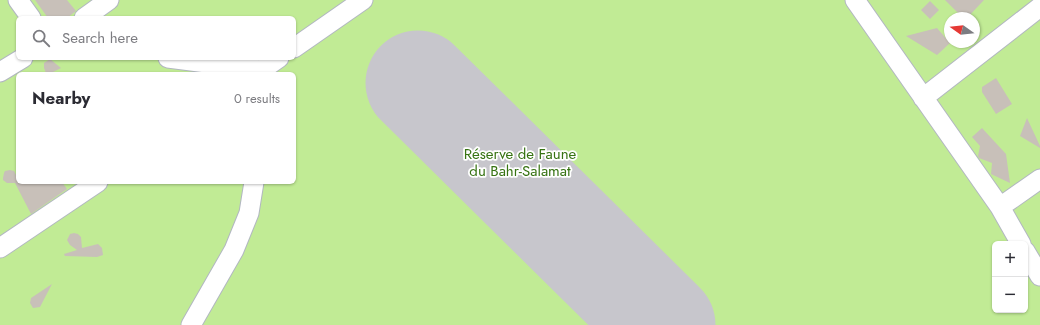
<!DOCTYPE html>
<meta charset="utf-8">
<style>
body{margin:0;font-family:Jost,sans-serif;background:#f7f7f7;color:#2b2b33}
.controls{position:absolute;right:12px;bottom:12px;display:grid;overflow:hidden;border-radius:6px;box-shadow:0 1px 3px #0004}
.controls button{width:36px;height:36px;display:grid;place-items:center;padding:0;border:0;border-bottom:1px solid #e1e1e2;background:#fff;color:#2b2b33;font:20px sans-serif}
.compass{position:absolute;left:944px;top:12px;width:36px;height:36px;border-radius:50%;background:#fff;box-shadow:0 1px 3px #0004;rotate:285deg}
.list{margin:0;padding:0;list-style:none}
h2{display:flex;justify-content:space-between;align-items:center;height:52px;margin:0;padding:0 16px;font-size:17px}
h2 small{font-size:13px;font-weight:400;color:#7c7c81}
.icon{flex:none;width:22px;height:22px;fill:none;stroke:currentColor;stroke-width:2;stroke-linecap:round;stroke-linejoin:round}
.map{position:relative;flex:none;width:1040px;height:325px;overflow:hidden}
.search{position:absolute;background:#fff;box-shadow:0 1px 3px #0004;left:16px;top:16px;width:280px;height:44px;display:flex;align-items:center;gap:10px;box-sizing:border-box;padding:0 14px;border-radius:6px;color:#7c7c81;font-size:15px}
.panel{position:absolute;background:#fff;box-shadow:0 1px 3px #0004;left:16px;top:72px;width:280px;height:112px;border-radius:6px}
.map>svg:first-child{display:block}
.green{fill:#c1eb95;fill-rule:evenodd}
.lines{fill:none;stroke-linecap:round;stroke-linejoin:round}
.runway{stroke:#c7c6cc;stroke-width:105}
.building{fill:#c8c0b9}
.minor-casing{stroke:#b2b7c1;stroke-width:21}
.minor{stroke:#fff;stroke-width:19}
.labels{text-anchor:middle;dominant-baseline:central;stroke-width:3.5;stroke-linejoin:round;paint-order:stroke}
.park-label{font-size:15px;fill:#377313;stroke:#fff}
</style>
<div class="map">
<svg width="1040" height="325" viewBox="0 0 1040 325">
<rect width="100%" height="100%" fill="#efe5de"/>
<path class="green" d="M0 0H1040V325H0ZM18 18H294V58H18ZM950 18H974V42H950ZM18 74H294V182H18ZM995 244H1025V310H995Z"/>
<g class="lines">
<path class="runway" d="M418 83 663 325"/>
</g>
<path class="building" d="M35 0H67L76 11 67 18H48Z
M945 0H984L967 18H963Z
M930 1 939 10 930 19 921 10Z
M937 28 950 43 937 55 906 36Z
M50 59 61 68 51 73H46L44 68V63Z
M996 78 1012 104 996 114 982 92V87Z
M1027 118 1040 146V148L1020 136Z
M982 128 1006 154 1010 183 991 174 992 163 979 158 978 156 980 146 972 137Z
M10 170 14 171 18 179V182H62L67 189 31 214 15 183H7L3 180V178L4 173 5 171Z
M74 233 78 234 81 237 82 248 98 244 102 248 103 255 97 257 65 256 64 254 77 250 70 245 67 240 70 234Z
M52 284 40 307 33 308 30 303 31 298Z"/>
<g class="lines">
<defs>
<path id="minor" d="M18 0 31 18
M855 0 1000 207 1021 244
M84 18 109 0
M294 48 363 0
M168 58 261 70V74
M0 72 23 58
M256 74 279 58
M923 98 1040 7
M1000 207 1040 179
M0 248 98 182
M1025 251 1040 276
M191 325 234 250 249 213 254 182"/>
</defs>
<use href="#minor" class="minor-casing"/>
<use href="#minor" class="minor"/>
</g>
<g class="labels">
<g class="park-label">
<text x="520" y="154">Réserve de Faune<tspan x="520" dy="17">du Bahr-Salamat</tspan></text>
</g>
</g>
</svg>
<div class="controls">
<button>+</button>
<button>−</button>
</div>
<svg class="compass" viewBox="-18 -18 36 36"><path d="M0-13l5 13h-10z" fill="#e53935"/><path d="M0 13l5-13h-10z" fill="#7c7c81"/></svg>
<div class="search"><svg class="icon" aria-label="search" viewBox="0 0 24 24"><circle cx="10" cy="10" r="6"/><path d="M15 15l6 6"/></svg>Search here</div>
<section class="panel">
<h2>Nearby<small>0 results</small></h2>
<ul class="list">
</ul>
</section>
</div>
